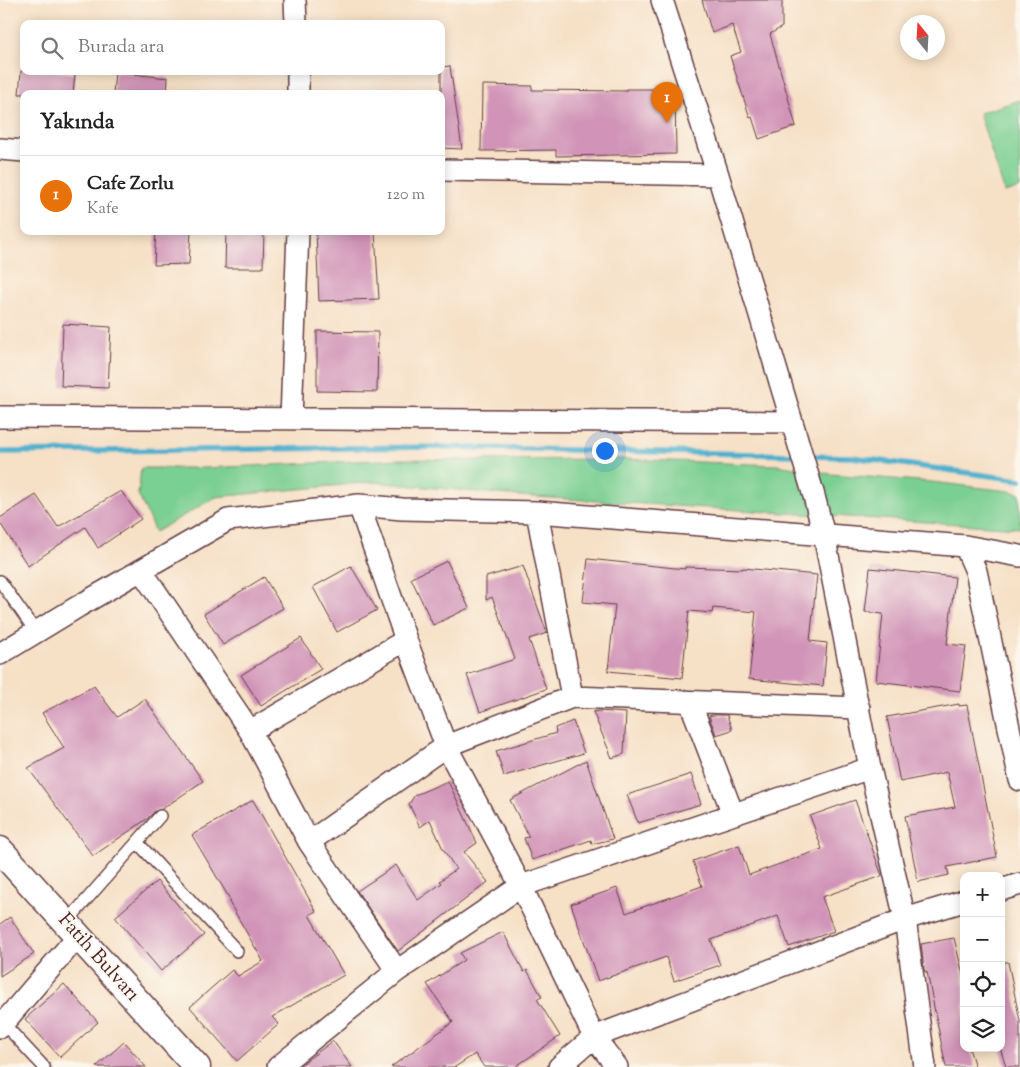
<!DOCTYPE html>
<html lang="tr">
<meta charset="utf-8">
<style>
body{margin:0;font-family:"Sorts Mill Goudy",serif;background:#f2f2f2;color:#222}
.controls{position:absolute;right:15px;bottom:15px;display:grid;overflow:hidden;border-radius:10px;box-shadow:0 2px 12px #0003}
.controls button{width:45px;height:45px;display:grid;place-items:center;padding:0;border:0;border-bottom:1px solid #e0e0e0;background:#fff;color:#222;font:25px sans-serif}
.compass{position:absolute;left:900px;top:15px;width:45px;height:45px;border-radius:50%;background:#fff;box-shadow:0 2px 12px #0003;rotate:342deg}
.you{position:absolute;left:604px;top:450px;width:18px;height:18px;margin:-12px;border:4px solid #fff;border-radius:50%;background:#1a73e8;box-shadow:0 0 0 8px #1a73e833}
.badge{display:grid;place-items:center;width:32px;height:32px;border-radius:50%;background:#1f6fb2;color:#fff;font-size:16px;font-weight:700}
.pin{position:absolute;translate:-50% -41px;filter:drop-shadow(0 1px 2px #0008)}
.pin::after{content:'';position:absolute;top:26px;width:18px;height:15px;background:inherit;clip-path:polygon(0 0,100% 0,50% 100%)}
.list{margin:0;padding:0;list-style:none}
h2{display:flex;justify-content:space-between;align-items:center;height:65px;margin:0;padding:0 20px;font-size:21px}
h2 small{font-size:16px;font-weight:400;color:#767676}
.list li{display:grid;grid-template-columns:32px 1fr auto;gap:15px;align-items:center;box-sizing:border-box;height:80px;padding:0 20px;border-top:1px solid #e0e0e0}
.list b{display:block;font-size:19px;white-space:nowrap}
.list p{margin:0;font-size:16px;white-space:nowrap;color:#767676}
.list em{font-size:16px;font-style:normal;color:#767676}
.icon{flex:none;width:28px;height:28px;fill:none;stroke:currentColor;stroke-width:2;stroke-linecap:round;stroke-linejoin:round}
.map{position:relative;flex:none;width:1020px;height:1067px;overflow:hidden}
.search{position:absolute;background:#fff;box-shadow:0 2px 12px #0003;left:20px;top:20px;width:425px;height:55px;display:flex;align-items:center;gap:12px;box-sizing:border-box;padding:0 18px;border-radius:10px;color:#767676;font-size:19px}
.panel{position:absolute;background:#fff;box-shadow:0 2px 12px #0003;left:20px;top:90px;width:425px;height:145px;border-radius:10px}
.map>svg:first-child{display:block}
.green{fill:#7acf92;stroke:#62775e}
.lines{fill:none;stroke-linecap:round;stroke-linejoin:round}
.stream{stroke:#4fb0ce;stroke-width:5.5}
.building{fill:#d194b8}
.service-casing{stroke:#643c42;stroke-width:14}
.minor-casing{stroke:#643c42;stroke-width:24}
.tertiary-casing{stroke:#643c42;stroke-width:29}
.service{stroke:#fff;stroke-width:11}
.minor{stroke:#fff;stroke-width:21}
.tertiary{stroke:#fff;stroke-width:26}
.labels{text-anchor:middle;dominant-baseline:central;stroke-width:4;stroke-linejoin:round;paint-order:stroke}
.street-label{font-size:20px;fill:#4a1f2b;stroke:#fbf7ec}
</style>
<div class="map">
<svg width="1020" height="1067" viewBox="0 0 1020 1067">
<rect width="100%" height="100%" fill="#fbf7ec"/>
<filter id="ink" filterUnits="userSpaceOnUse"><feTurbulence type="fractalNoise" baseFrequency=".02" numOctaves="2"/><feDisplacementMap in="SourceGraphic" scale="10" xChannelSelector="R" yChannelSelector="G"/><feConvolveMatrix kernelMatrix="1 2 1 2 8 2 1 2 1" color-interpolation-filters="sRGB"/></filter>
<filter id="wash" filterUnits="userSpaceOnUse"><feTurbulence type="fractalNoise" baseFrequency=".0096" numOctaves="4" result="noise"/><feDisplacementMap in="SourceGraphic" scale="20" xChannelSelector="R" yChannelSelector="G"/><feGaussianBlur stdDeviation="1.12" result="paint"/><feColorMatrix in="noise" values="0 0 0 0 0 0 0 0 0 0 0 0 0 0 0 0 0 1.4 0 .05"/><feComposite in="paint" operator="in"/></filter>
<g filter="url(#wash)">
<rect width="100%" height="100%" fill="#f6e0c6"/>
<path class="green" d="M1020 100V188L1005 193 979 113Z
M401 459 469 460 621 459 777 465 830 474 932 482 1009 491 1020 494V528L519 496 373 482 216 497 155 532 138 494 141 468H205Z"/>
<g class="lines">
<path class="stream" d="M0 452 436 447 798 455
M807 456 852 457 1020 480"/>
</g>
<g id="blocks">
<path class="building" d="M702 0H782V27L770 34 796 126 759 139 752 117 750 118 730 56 741 52 732 25 712 33Z
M450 66 462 149 441 148V67Z
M21 71H51L75 74 73 94H19Z
M115 72 168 78 167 94H113Z
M482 85 532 86V90L626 91V89H675L676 154 556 156V150L481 151Z
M156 231H191L189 264 154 265Z
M226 231H264L263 268H225Z
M316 231H375L379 299 319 301Z
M63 324 111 327 108 388 61 386Z
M317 331 378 332 377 392 317 391Z
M121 491 141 519 98 548 85 527 28 566 0 523V518L36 495 58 527Z
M588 559 685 569V567L743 569V568L817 575 810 641 827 643 823 686 749 679 756 612 713 608 712 613 689 611 682 678 608 671 615 605 583 602Z
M447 561 469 608 433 625 411 578Z
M351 566 377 610 337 632 313 587Z
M523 566 547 633 529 639 546 689 480 712 467 675 515 659 492 597 486 600V577Z
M870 568 955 577 947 644 966 646 960 691 876 681 883 614 865 612Z
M264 577 283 608 223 645 204 614Z
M301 638 321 669 261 706 241 675Z
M94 686 117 717 145 699 203 781 162 809 155 811 147 819 93 856 28 768 64 748 42 713Z
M959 704V706L967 705 997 857 947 867 949 875 918 882 905 816 955 807 947 772 900 782 887 717Z
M599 711 626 713 624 754 612 758 593 712Z
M712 715H727L732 730 716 735 709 716Z
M573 721 584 753 504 776 496 751 556 733 555 728Z
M586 760 613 839 592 844 591 840 532 860 524 838 529 837 510 800Z
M691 774 701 804 638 823 627 795Z
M448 781 477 843 464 852 488 882 398 951 357 891 396 865 418 900 442 883 440 881 456 869 443 849 430 820 420 827 409 804 415 795Z
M253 800 316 911 309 915 344 975 272 1017 279 1024 237 1061 190 1007 232 970 238 976 263 961 229 902 231 901 192 835Z
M855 800 882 876 822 897 834 931 789 947 778 916 711 940 720 965 674 981 666 957 598 981 571 904 617 888 626 913 702 886 693 861 739 845 749 875 822 849 810 816Z
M157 881 204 935 161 971 115 917Z
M10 917 34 954 0 976V924Z
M503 932 524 972 527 970 542 997 537 999 560 1036 515 1067H484L475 1054 455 1067H391L453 1022 427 984 464 960 460 953Z
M954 938 964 979V1048H969L975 1067H946L927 972H925L924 969 921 944Z
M1001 962H1008L1020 1021V1067H1006L1001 1051Z
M64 984 98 1022 60 1057 25 1019Z
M333 1041 352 1067H298L307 1060Z
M124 1042 146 1067H96Z"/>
</g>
</g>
<g filter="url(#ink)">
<use href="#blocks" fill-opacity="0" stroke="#643c42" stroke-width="1"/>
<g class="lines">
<defs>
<path id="service" d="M0 581 36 632
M137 842 237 951
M66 923 160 816
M3 1023 44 1067"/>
<path id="minor" d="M295 0 296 24
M298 71V94
M0 149 24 151
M441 170 718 175 662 0
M0 417 792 422 718 175
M291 419 298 231
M792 422 814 496 824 535 870 768 905 919 925 1067
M359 505 406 640 446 746 521 886 594 1037 617 1067
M537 512 572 697
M965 546 1020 556
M141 570 250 731 309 842 397 971
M0 654 79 606 228 520 359 505 402 509 537 512 965 546 976 571 1020 780
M690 702 733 814
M250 731 406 640
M309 842 446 746 572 697 859 708
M1001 890 1020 884
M0 1027 78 936
M278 1067 397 971 521 886 870 768
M559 1067 594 1037 905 919 964 901"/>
<path id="tertiary" d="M0 850 197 1067"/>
</defs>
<use href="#service" class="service-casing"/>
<use href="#minor" class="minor-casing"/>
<use href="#tertiary" class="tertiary-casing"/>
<use href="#service" class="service"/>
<use href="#minor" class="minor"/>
<use href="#tertiary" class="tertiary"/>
</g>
</g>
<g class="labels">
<g class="street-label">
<text transform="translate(98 958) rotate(48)">Fatih Bulvarı</text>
</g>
</g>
</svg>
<div class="controls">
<button>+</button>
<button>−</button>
<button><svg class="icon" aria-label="locate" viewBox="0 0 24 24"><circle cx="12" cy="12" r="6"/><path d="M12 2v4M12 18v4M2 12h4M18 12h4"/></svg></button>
<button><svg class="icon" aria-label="layers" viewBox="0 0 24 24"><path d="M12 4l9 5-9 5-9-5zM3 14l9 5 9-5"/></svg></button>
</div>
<svg class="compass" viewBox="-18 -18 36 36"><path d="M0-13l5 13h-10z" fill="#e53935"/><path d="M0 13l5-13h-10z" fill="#767676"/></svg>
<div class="you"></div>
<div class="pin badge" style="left:667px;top:123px;background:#e8710a">1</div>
<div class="search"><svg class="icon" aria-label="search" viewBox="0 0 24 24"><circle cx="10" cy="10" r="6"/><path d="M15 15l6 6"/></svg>Burada ara</div>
<section class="panel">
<h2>Yakında<small></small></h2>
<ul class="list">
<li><span class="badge" style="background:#e8710a">1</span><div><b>Cafe Zorlu</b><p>Kafe</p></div><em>120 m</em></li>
</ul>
</section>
</div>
